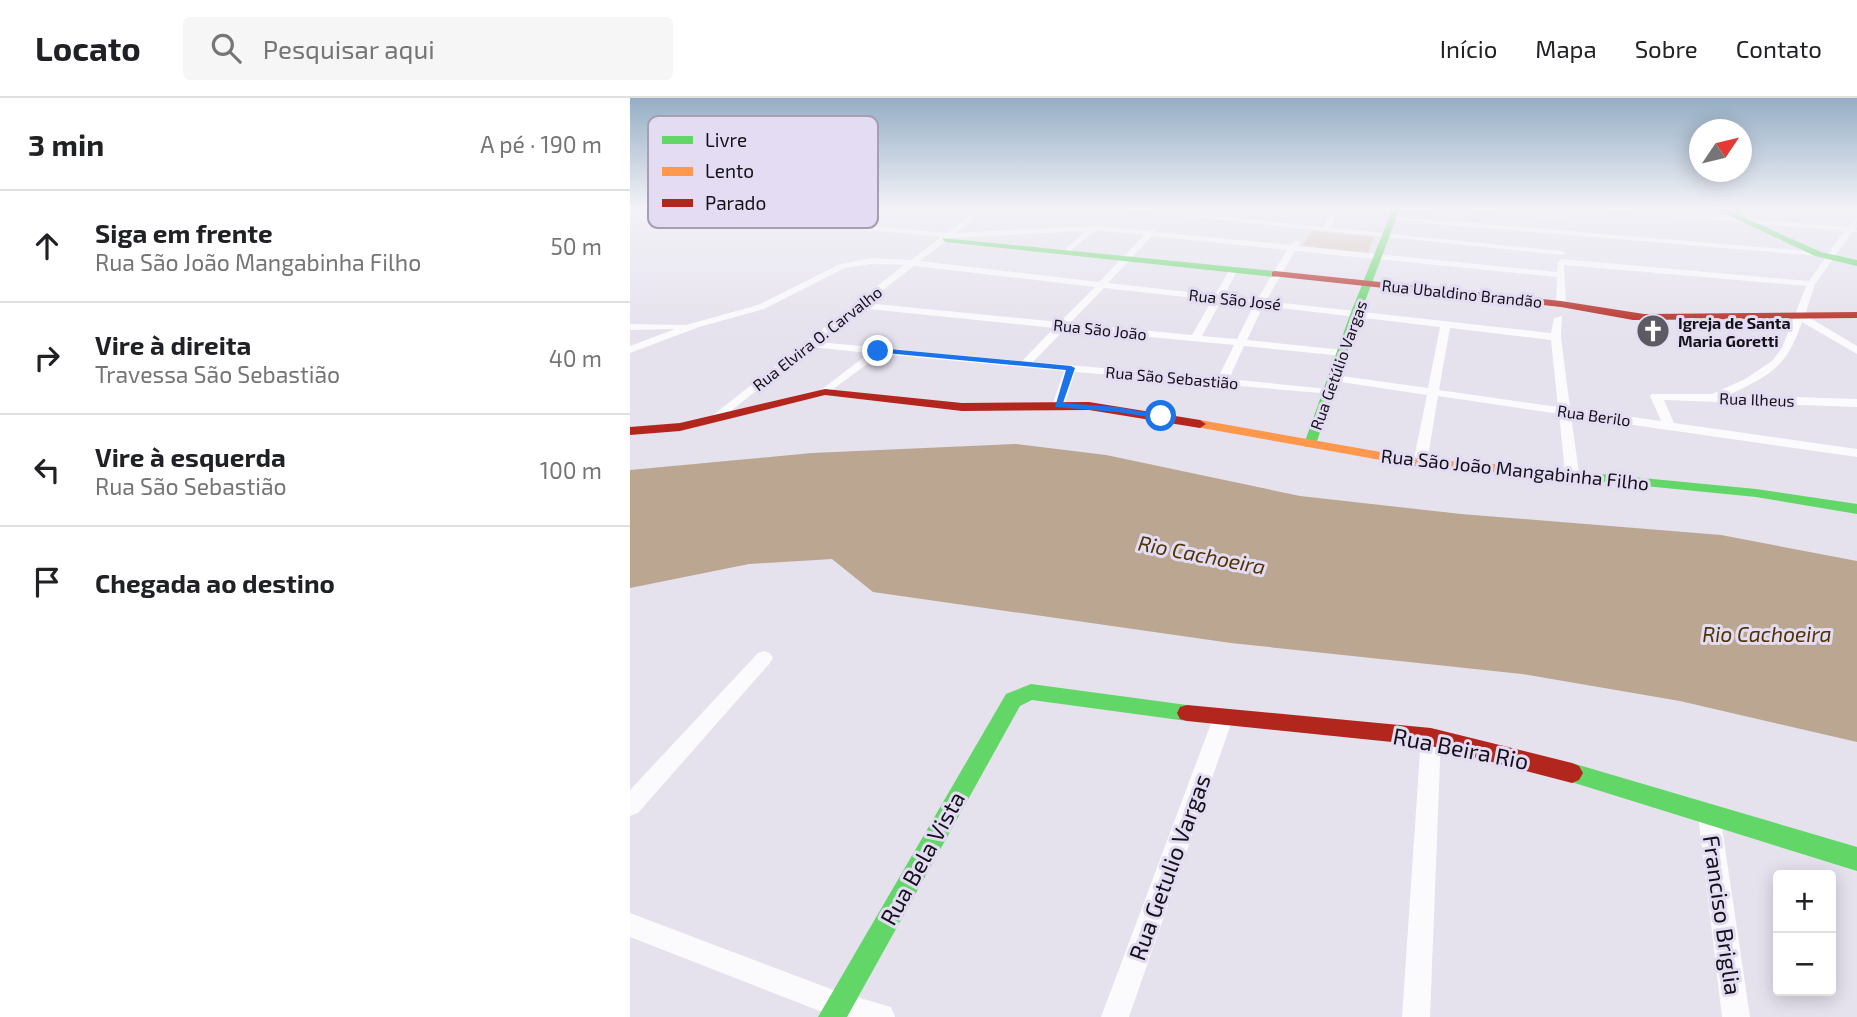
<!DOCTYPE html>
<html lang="pt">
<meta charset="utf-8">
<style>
body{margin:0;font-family:"Exo 2",sans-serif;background:#f6f6f6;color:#202124}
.controls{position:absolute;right:21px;bottom:21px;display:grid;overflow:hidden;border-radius:7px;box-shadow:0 4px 18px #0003}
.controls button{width:63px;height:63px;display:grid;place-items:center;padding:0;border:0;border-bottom:2px solid #e0e0e0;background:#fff;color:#202124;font:35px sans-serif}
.compass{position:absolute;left:1059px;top:21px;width:63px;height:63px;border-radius:50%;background:#fff;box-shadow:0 4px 18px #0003;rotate:55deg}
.stop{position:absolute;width:21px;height:21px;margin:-16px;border:5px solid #1a73e8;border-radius:50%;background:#fff}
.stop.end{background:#1a73e8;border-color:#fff;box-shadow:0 2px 7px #0008}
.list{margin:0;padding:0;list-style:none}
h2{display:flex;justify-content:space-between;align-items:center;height:91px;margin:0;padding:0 28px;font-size:30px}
h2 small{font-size:23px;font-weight:400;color:#757577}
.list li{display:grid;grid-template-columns:46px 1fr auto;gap:21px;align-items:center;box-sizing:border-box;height:112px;padding:0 28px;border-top:2px solid #e0e0e0}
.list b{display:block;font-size:26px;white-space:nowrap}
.list p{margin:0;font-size:23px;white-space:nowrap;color:#757577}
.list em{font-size:23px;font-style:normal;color:#757577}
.icon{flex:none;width:38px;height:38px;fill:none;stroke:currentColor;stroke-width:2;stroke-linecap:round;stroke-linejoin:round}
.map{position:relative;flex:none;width:1227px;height:919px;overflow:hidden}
header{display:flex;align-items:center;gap:42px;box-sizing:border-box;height:98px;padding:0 35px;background:#fff;border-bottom:2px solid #e0e0e0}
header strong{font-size:33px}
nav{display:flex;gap:38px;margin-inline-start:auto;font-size:24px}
.search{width:490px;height:63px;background:#f6f6f6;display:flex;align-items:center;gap:18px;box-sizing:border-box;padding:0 24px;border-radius:7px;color:#757577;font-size:26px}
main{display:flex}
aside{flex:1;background:#fff}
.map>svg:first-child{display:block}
.green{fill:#d8c7b8}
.water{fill:#baa691}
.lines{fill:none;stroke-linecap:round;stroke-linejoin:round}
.street{fill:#fbfafc;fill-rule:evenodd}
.fast{fill:#63d668;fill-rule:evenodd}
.slow{fill:#ff974d;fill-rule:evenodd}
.jam{fill:#b3261e;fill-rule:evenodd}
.route{fill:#1a73e8}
.labels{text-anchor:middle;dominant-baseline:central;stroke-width:6;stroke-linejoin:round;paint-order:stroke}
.far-street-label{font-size:16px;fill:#141119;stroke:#e3dcf2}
.far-poi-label{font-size:16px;font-weight:bold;fill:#141119;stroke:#e3dcf2;text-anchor:start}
.street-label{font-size:19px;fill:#141119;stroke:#e3dcf2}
.water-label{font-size:21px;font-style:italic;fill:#503303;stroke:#e3dcf2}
.near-street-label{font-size:23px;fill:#141119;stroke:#e3dcf2}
.key{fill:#e3dcf2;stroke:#a59fb1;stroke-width:2}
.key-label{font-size:19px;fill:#141119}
</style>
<header>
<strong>Locato</strong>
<div class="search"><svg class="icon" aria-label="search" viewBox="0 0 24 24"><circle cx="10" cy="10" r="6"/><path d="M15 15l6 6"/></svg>Pesquisar aqui</div>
<nav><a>Início</a><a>Mapa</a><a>Sobre</a><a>Contato</a></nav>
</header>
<main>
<aside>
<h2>3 min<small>A pé · 190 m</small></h2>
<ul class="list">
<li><svg class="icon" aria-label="ahead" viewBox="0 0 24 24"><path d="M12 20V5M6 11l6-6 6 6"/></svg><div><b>Siga em frente</b><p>Rua São João Mangabinha Filho</p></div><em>50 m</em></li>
<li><svg class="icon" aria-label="right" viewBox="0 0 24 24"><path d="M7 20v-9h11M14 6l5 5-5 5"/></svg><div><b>Vire à direita</b><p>Travessa São Sebastião</p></div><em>40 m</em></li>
<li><svg class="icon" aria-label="left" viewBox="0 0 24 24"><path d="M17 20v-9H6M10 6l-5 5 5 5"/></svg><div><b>Vire à esquerda</b><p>Rua São Sebastião</p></div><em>100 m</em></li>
<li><svg class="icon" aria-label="arrive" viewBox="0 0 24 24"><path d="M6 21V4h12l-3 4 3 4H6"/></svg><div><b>Chegada ao destino</b></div></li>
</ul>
</aside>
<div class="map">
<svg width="1227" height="919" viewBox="0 0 1227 919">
<rect width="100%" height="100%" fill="#e5e1ed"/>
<path class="green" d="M682 133 744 139 738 155 672 148Z"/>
<path class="water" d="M385 346 476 357 670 398 831 416 1091 437 1227 463V644L1050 603 892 576 601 545 243 494 202 461 119 466 0 490V372L182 355Z"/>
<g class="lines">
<path class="street" d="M20 110H49L317 135 350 110H358L326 135 464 128 519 133 524 130 528 132 526 134 660 147 666 142 670 144 668 148 927 174 928 164 932 161 1179 183 1214 133 951 110H984L1218 129 1227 119 1225 130 1227 134H1222L1185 186 1175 217 1227 248V256L1172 224C1156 270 1142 276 1099 297L1227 301V309L1034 302 1044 325 1227 351V359L941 318 949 375 942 379 935 375 929 316 808 298 797 365 795 368H785L783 365 797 297 704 283 698 280 704 277 798 290 810 229 633 208 617 242 713 252 718 255 713 258 614 248 599 281 698 291 704 294 702 296 445 274 434 308 428 312 422 308 434 273 251 256 195 297 189 294 191 292 239 255 181 249 87 324 81 320 83 317 274 167 242 166 215 170 134 211 69 229 0 255V248L45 231 0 232V226L56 227 128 207 210 166 242 160 281 162 311 139ZM466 132 514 137 469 184 290 163 320 140 456 133 435 151 434 153 438 155ZM522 138 657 152 627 202 594 198 608 171 604 168 600 171 585 197 478 185ZM665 153 927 179 926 206 931 209 936 206 934 167 1176 188 1152 250 1142 263 1115 281 1082 296H1022L1020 298 1031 323 940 310 931 239 932 218 924 220 921 235 636 203ZM284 168 465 189 430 224 236 205ZM474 190 582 202 562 237 440 225ZM591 203 624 207 607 241 572 238ZM229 210 424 230 392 263 188 244ZM820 230 921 242 928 309 809 292ZM435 231 604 247 588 280 403 264Z
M476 110H504L693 129 703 110H710L700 130 932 153 936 155 932 157Z
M770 110H861L936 119 932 121 831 111 772 114 768 112Z
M762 118 1188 154 1192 156 1188 158 759 122Z
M134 553 140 555 143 560 140 565 8 715 0 718V692L128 555Z
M593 612 600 614 603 620 499 919H471L583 620 586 614Z
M801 630 808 633 811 639 800 919H772L791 639 794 633Z
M1079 705 1087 709 1090 716 1120 919H1092L1068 716 1071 709Z
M0 815 209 894 261 909 265 919H205L0 839Z"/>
<path class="fast" d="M763 110H770L731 214 686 346 685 349H675L674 346 721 214Z
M1083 110H1093L1191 154 1227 162V168L1185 158Z
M312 140 645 173 649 176 645 179 315 144Z
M890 368 1126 391 1227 406V416L1126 399 885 375 883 372 885 369Z
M401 586 557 607 564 609 567 615 564 621 557 623 402 602 390 608 217 919H188L376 596Z
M942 665 1227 749V773L935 682 931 675 935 668Z"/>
<path class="slow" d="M570 322 790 361 890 368 897 372 890 376 790 369 566 329V323Z"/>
<path class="jam" d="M645 173 931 203 1014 216 1227 214V220L1003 222 931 209 642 178V174Z
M195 291 332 305 459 304 570 322 576 326 570 330 459 312 332 313 195 297 50 333 0 337V329L50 325Z
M557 607 801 630 942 665 949 668 953 675 949 682 942 685 801 648 557 623 550 621 547 615 550 609Z"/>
</g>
<linearGradient id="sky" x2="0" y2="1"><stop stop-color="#95aec5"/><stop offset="0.46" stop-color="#f3f2f7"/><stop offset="1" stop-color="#f3f2f7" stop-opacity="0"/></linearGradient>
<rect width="1227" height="239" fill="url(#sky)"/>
<path class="route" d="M248 250 441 268 445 270 433 305 487 309 536 318 531 321 487 314 425 309 436 272 245 254Z"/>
<defs>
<symbol id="church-disc" viewBox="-11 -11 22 22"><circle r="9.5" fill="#5d5a63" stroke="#e3dcf2"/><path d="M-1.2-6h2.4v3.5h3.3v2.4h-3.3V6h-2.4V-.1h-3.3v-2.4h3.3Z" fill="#fff"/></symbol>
</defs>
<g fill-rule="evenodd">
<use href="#church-disc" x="1004" y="214" width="38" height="38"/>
</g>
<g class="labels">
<g class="far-street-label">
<text transform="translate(832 195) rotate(6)">Rua Ubaldino Brandão</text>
<text transform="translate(605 201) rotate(6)">Rua São José</text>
<text transform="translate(470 231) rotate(6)">Rua São João</text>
<text transform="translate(187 240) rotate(-38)">Rua Elvira O. Carvalho</text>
<text transform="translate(708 267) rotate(-70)">Rua Getúlio Vargas</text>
<text transform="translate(542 279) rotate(5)">Rua São Sebastião</text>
<text transform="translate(1127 301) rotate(2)">Rua Ilheus</text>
<text transform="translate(964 317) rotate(8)">Rua Berilo</text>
</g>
<g class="far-poi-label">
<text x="1048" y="224">Igreja de Santa<tspan x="1048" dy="18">Maria Goretti</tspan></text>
</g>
<g class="street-label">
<text transform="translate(885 371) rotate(6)">Rua São João Mangabinha Filho</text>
</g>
<g class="water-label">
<text transform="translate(572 456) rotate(11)">Rio Cachoeira</text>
<text x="1137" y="535">Rio Cachoeira</text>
</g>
<g class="near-street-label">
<text transform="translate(831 650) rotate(11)">Rua Beira Rio</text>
<text transform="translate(292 760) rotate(-61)">Rua Bela Vista</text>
<text transform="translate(539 769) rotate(-70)">Rua Getulio Vargas</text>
<text transform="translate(1093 817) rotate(82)">Franciso Briglia</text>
</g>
</g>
<rect x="18" y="18" width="230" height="112" rx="10" class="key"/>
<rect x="32" y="38" width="31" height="8" fill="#63d668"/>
<rect x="32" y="69" width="31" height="9" fill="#ff974d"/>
<rect x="32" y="101" width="31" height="8" fill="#b3261e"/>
<g class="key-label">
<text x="75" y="49">Livre</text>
<text x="75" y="80">Lento</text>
<text x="75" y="112">Parado</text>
</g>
</svg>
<div class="controls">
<button>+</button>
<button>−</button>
</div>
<svg class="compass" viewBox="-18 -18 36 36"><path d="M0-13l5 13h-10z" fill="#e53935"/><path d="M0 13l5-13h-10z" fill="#757577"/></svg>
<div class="stop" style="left:531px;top:318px"></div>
<div class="stop end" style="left:248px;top:253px"></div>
</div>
</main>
